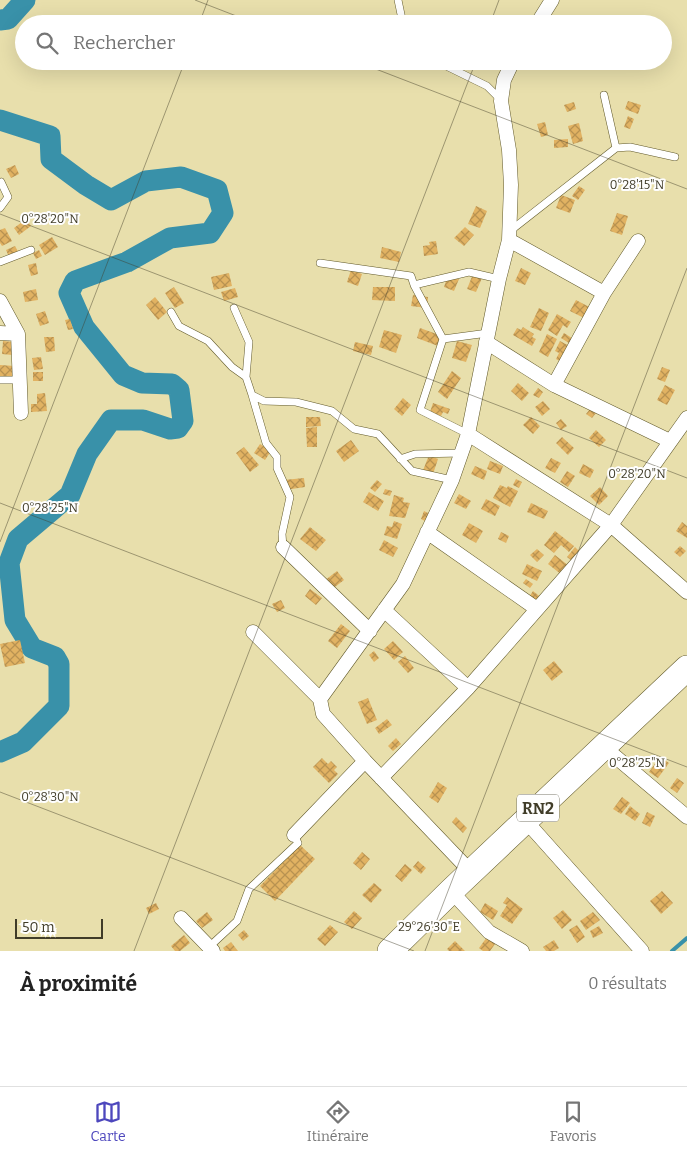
<!DOCTYPE html>
<html lang="fr">
<meta charset="utf-8">
<style>
body{margin:0;font-family:Bitter,serif;background:#f6f6f6;color:#222}
.scale{position:absolute;left:15px;bottom:12px;width:88px;box-sizing:border-box;padding-left:5px;border:2px solid #403c28;border-top:0;font-size:14px;line-height:18px;white-space:nowrap;color:#403c28;-webkit-text-stroke:4px #fefefe;paint-order:stroke}
.list{margin:0;padding:0;list-style:none}
h2{display:flex;justify-content:space-between;align-items:center;height:65px;margin:0;padding:0 20px;font-size:21px}
h2 small{font-size:16px;font-weight:400;color:#767676}
.icon{flex:none;width:28px;height:28px;fill:none;stroke:currentColor;stroke-width:2;stroke-linecap:round;stroke-linejoin:round}
.map{position:relative;flex:none;width:687px;height:951px;overflow:hidden}
.search{position:absolute;background:#fff;box-shadow:0 5px 20px #0002;left:15px;right:15px;top:15px;height:55px;display:flex;align-items:center;gap:12px;box-sizing:border-box;padding:0 18px;border-radius:28px;color:#767676;font-size:19px}
.sheet{height:135px;background:#fff}
nav{display:flex;justify-content:space-around;align-items:center;box-sizing:border-box;height:70px;border-top:1px solid #e0e0e0;background:#fff;font-size:14px;color:#767676}
nav a{display:grid;justify-items:center;gap:2px}
nav .on{color:#4d47bd}
.map>svg:first-child{display:block}
.lines{fill:none;stroke-linecap:round;stroke-linejoin:round}
.stream{stroke:#3991a9;stroke-width:4}
.river{stroke:#3991a9;stroke-width:21}
.building{fill:url(#building-cross-hatch)}
.lane-casing{stroke:#625a2b;stroke-width:8}
.street-casing{stroke:#625a2b;stroke-width:15}
.highway-casing{stroke:#625a2b;stroke-width:26}
.lane{stroke:#fff;stroke-width:7}
.street{stroke:#fff;stroke-width:14}
.highway{stroke:#fff;stroke-width:25}
.ticks{fill:none;stroke:#403c28;stroke-width:1;stroke-opacity:0.45}
.labels{text-anchor:middle;dominant-baseline:central;stroke-width:4;stroke-linejoin:round;paint-order:stroke}
.shield{fill:#fefefe;stroke:#797668;stroke-width:1}
.shield-label{font-size:16px;font-weight:bold;fill:#403c28}
.ticks-label{font-size:12px;text-anchor:middle;fill:#403c28;stroke:#fefefe;stroke-width:4;stroke-linejoin:round;paint-order:stroke}
</style>
<div class="map">
<svg width="687" height="951" viewBox="0 0 687 951">
<defs>
<pattern id="building-cross-hatch" width="8" height="8" patternUnits="userSpaceOnUse" patternTransform="scale(1.25)"><rect width="8" height="8" fill="#e1b262"/><path d="M0 0l8 8M0 8l8-8" fill="none" stroke="#b89251"/></pattern>
</defs>
<rect width="100%" height="100%" fill="#e8dfac"/>
<g class="lines">
<path class="stream" d="M672 951 687 938"/>
<path class="river" d="M0 20 8 19 25 0
M0 120 50 136 51 159 86 185 111 200 146 181 181 177 217 190 223 213 210 233 170 238 127 262 75 281 69 293 84 327 123 375 142 383 172 384 179 390 183 421 178 428 170 429 143 420H111L87 454 70 495 18 539 9 563 15 620 32 648 55 657 59 664V706L23 742 0 752"/>
</g>
<path class="building" d="M628 101 641 105 638 114 625 109Z
M574 102 576 109 567 112 564 105Z
M628 116 634 119 630 129 624 127Z
M545 122 548 135 541 137 537 124Z
M579 123 583 141 573 144 568 126Z
M568 139V147L554 148V140Z
M15 165 19 174 11 178 6 169Z
M579 186 585 190 578 200 572 196Z
M561 195 575 200 570 213 556 208Z
M476 206 487 211 480 228 468 224Z
M617 213 628 216 622 235 610 231Z
M26 219 31 226 19 235 14 228Z
M465 227 474 235 464 246 454 238Z
M5 228 12 241 2 246 0 243V230Z
M52 237 58 247 45 255 39 245Z
M436 241 438 254 424 256 423 246 430 245 429 242Z
M15 246 20 255 10 259 6 250Z
M382 247 401 252 399 262 380 258Z
M39 250 42 256 36 259 33 253Z
M36 263 38 274 31 276 28 265Z
M521 268 531 273 525 285 515 281Z
M351 270 362 274 358 286 347 282Z
M229 273 232 286 214 290 211 277Z
M473 274 482 278 476 292 467 289Z
M448 275 459 279 454 291 444 287Z
M174 287 184 303 175 308 165 293Z
M373 287H395V301L372 300Z
M235 288 238 297 224 301 221 292Z
M36 289 38 300 25 302 23 292Z
M413 295 428 297 427 308 411 306Z
M155 297 167 312 158 320 146 305Z
M576 300 593 309 588 320 570 311Z
M539 308 549 313 541 331 530 327Z
M45 311 49 323 40 326 36 314Z
M557 314 571 322 567 328 563 325 557 336 548 330Z
M70 319 73 329 68 330 65 320Z
M523 327 534 334 532 337 536 339 532 346 513 335 517 328 521 330Z
M420 328 442 336 438 346 417 338Z
M384 330 402 335 396 353 379 347Z
M564 333 575 340 572 345 561 338Z
M547 334 557 339 548 357 539 352Z
M44 337H54L55 351 46 352Z
M3 341 13 342 12 355 2 354Z
M457 341 472 345 466 362 452 358Z
M560 341 573 348 563 363 556 359 559 353 555 351Z
M355 342 373 346 371 355 353 351Z
M41 357 43 369 34 370 32 358Z
M0 365 15 366V376H0Z
M662 367 670 370 665 382 657 379Z
M452 371 461 378 447 399 438 392Z
M33 372H43V381H33Z
M518 383 529 393 522 401 511 391Z
M665 385 675 390 667 405 657 400Z
M538 388 543 392 539 398 533 395Z
M45 393 47 411 31 412V404H37V394Z
M403 398 411 405 402 416 394 409Z
M543 401 550 409 542 416 535 407Z
M433 403 450 409 448 414 443 412 441 416 430 412Z
M594 404 600 408 592 418 586 414Z
M306 417H320L321 426 306 427Z
M531 417 540 426 533 434 523 425Z
M561 419 567 426 561 430 556 423Z
M317 427V447H307L306 428Z
M596 430 606 440 599 447 589 438Z
M562 437 574 448 568 455 556 443Z
M351 440 359 451 344 462 336 451Z
M260 444 271 451 265 460 254 453Z
M244 447 259 465 250 472 236 453Z
M429 455 438 459 432 477 422 473Z
M551 458 561 463 555 473 545 468Z
M490 461 503 466 500 474 487 469Z
M583 464 594 470 590 478 579 473Z
M475 466 487 471 484 480 471 474Z
M567 471 575 476 568 487 560 482Z
M304 478 305 487 285 490 284 480Z
M516 479 522 482 519 488 513 485Z
M377 480 382 484 375 492 370 488Z
M500 485 507 488 508 486 518 491 510 507 493 498Z
M600 487 608 496 599 505 590 496Z
M385 489 392 491 390 496 383 494Z
M369 492 384 501 378 511 363 502Z
M459 494 471 501 466 509 454 503Z
M394 495 404 498 403 502 410 503 405 518 389 516Z
M486 499 500 506 495 516 481 509Z
M531 503 548 511 544 519 527 512Z
M424 511 430 514 427 522 421 519Z
M394 521 402 524 397 539 384 535 387 526 392 527Z
M682 522 687 526V538L676 531Z
M469 523 483 531 476 543 462 535Z
M310 527 326 540 316 551 300 539Z
M555 531 574 546 569 552 561 545 554 553 544 545Z
M501 532 509 536 506 543 498 539Z
M384 540 398 548 393 557 379 550Z
M680 546 686 551 680 557 674 552Z
M575 547 580 552 572 561 567 557Z
M537 549 544 555 537 562 530 555Z
M555 555 569 566 562 575 548 564Z
M527 564 542 571 537 581 522 574Z
M337 571 344 580 331 590 324 581Z
M526 579 533 584 530 588 523 583Z
M310 589 322 598 316 605 305 596Z
M533 591 543 599 537 607 527 600Z
M281 600 285 608 277 612 272 604Z
M341 624 350 631 337 648 328 641Z
M20 640 25 663 5 667 0 644Z
M393 641 403 652 394 660 384 649Z
M374 651 379 658 374 662 369 655Z
M405 656 414 668 408 673 398 662Z
M554 661 563 672 552 681 543 670Z
M368 698 377 720 367 724 358 702Z
M387 719 392 725 379 734 375 728Z
M396 738 401 744 393 751 388 746Z
M660 757 669 763 658 778 649 772Z
M322 758 328 764 331 761 337 767 334 770 338 774 329 783 313 767Z
M677 778 684 783 677 793 670 788Z
M438 782 447 788 438 803 429 797Z
M622 797 630 803 621 814 613 809Z
M630 806 640 814 635 821 625 814Z
M647 812 655 816 650 827 642 823Z
M456 817 467 828 463 833 452 822Z
M300 845 315 859 275 901 260 886Z
M362 852 370 859 361 870 353 863Z
M418 861 426 868 421 874 413 867Z
M405 864 412 870 402 882 395 876Z
M374 883 382 890 371 903 362 895Z
M662 891 673 903 661 914 650 901Z
M507 897 523 909 512 924 500 916 507 905 503 903Z
M156 903 159 909 149 914 146 908Z
M485 903 498 911 493 920 480 912Z
M563 910 572 920 562 929 553 918Z
M354 911 362 918 352 929 344 922Z
M207 912 213 920 202 928 196 921Z
M593 912 600 920 586 930 580 921Z
M330 925 338 932 325 946 317 939Z
M577 925 585 937 577 943 569 930Z
M599 926 603 933 593 938 590 931Z
M244 930 249 936 243 941 238 935Z
M184 935 190 943 180 951H175L171 946Z
M487 937 495 944 490 951H483L479 948Z
M554 940 559 948 554 951H546L543 947Z
M455 941 465 951H449L447 949Z
M231 942 238 951H225L223 948Z"/>
<g class="lines">
<defs>
<path id="lane" d="M398 0 403 24
M436 61 487 86 501 100
M616 148 630 147 675 157
M0 208 8 197 1 182
M510 231 616 148 604 95
M0 262 31 250
M320 263 411 276 414 285 443 339 488 333
M414 285 469 272 499 279
M234 308 249 342 246 377
M171 312 179 326 208 341 232 367 246 377 252 395 264 401 296 402 332 411 354 429 378 434 412 471 452 480
M443 339 420 410 468 434
M0 380H19
M252 395 266 443 277 457V468L290 497 282 534 283 547
M400 459 415 454 461 453
M209 947 237 921 249 889 298 843 294 835"/>
<path id="street" d="M537 24 552 0
M513 61 504 80 501 101 509 150 511 185 509 240 499 279 468 434 611 525 687 592
M509 240 604 293
M0 301 18 334 21 413
M0 333 18 334
M486 342 554 385 670 441
M554 385 604 293 638 241
M468 434 452 480 403 584 320 699 323 714 365 761 471 872
M427 532 537 609
M283 547 370 631
M384 610 468 688
M253 632 320 699
M604 747 687 817
M381 778 468 688 611 525 687 418
M525 820 642 951
M294 835 365 761
M451 891 489 932 522 951
M181 918 213 951"/>
<path id="highway" d="M390 951 451 891 687 668"/>
</defs>
<use href="#lane" class="lane-casing"/>
<use href="#street" class="street-casing"/>
<use href="#highway" class="highway-casing"/>
<use href="#lane" class="lane"/>
<use href="#street" class="street"/>
<use href="#highway" class="highway"/>
</g>
<path class="ticks" d="M195 0 257 24M199 24 208 0M490 24 499 0M355 61 687 189M0 214 687 478M0 503 687 767M0 542 185 61M0 792 414 951M134 951 476 61M425 951 687 268"/>
<g class="labels">
<rect class="shield" x="517" y="794.5" width="42" height="27" rx="4"/>
<g class="shield-label">
<text x="538" y="808">RN2</text>
</g>
</g>
<g class="ticks-label">
<text x="637" y="189">0°28'15"N</text>
<text x="50" y="223">0°28'20"N</text>
<text x="637" y="478">0°28'20"N</text>
<text x="50" y="512">0°28'25"N</text>
<text x="637" y="767">0°28'25"N</text>
<text x="50" y="801">0°28'30"N</text>
<text x="429" y="931">29°26'30"E</text>
</g>
</svg>
<div class="scale">50 m</div>
<div class="search"><svg class="icon" aria-label="search" viewBox="0 0 24 24"><circle cx="10" cy="10" r="6"/><path d="M15 15l6 6"/></svg>Rechercher</div>
</div>
<section class="sheet">
<h2>À proximité<small>0 résultats</small></h2>
<ul class="list">
</ul>
</section>
<nav>
<a class="on"><svg class="icon" aria-label="map" viewBox="0 0 24 24"><path d="M3 6l6-2 6 2 6-2v14l-6 2-6-2-6 2zM9 4v14M15 6v14"/></svg>Carte</a>
<a><svg class="icon" aria-label="directions" viewBox="0 0 24 24"><path d="M12 3l9 9-9 9-9-9zM9 14v-3h6M13 9l2 2-2 2"/></svg>Itinéraire</a>
<a><svg class="icon" aria-label="saved" viewBox="0 0 24 24"><path d="M7 4h10v16l-5-4-5 4z"/></svg>Favoris</a>
</nav>
